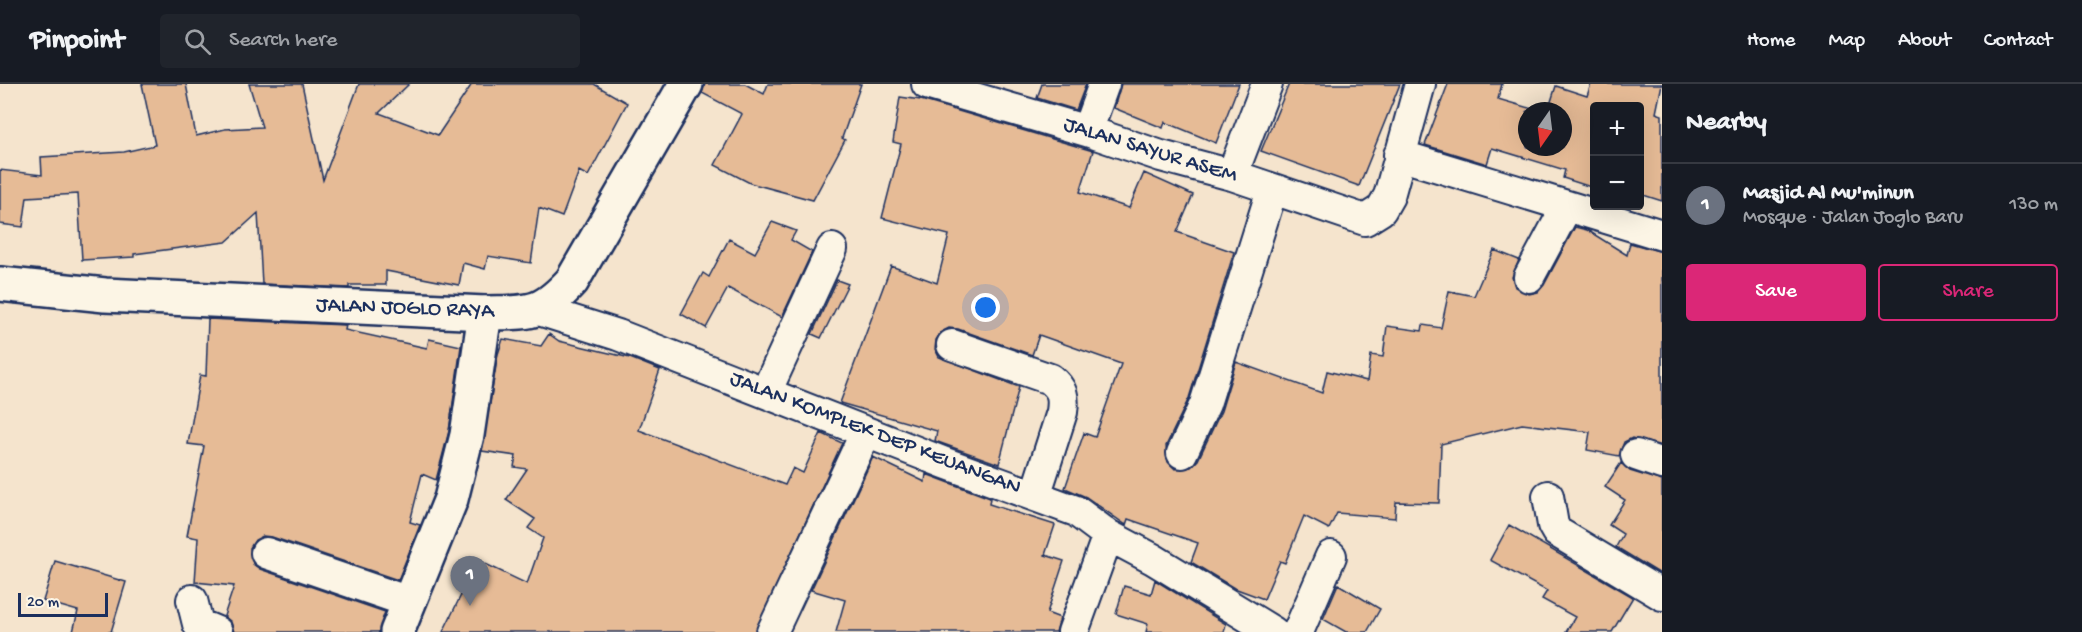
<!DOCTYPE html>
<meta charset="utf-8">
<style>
body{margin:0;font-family:"Gochi Hand",sans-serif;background:#20242c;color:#f1f3f6}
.controls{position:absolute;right:18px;top:18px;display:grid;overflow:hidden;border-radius:6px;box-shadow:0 6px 24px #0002}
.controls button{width:54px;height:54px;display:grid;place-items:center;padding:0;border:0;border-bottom:2px solid #363941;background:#171b24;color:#f1f3f6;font:30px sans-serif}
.compass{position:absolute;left:1518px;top:18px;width:54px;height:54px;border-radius:50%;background:#171b24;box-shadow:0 6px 24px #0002;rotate:194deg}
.scale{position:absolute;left:18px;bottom:15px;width:90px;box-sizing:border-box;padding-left:6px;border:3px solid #1b2f5e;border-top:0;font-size:16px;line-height:21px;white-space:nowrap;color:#1b2f5e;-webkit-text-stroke:4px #fcf5e5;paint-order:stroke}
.you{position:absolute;left:986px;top:224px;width:21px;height:21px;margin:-15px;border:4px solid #fff;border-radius:50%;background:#1a73e8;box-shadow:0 0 0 9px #1a73e833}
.badge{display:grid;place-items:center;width:39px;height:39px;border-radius:50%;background:#db2777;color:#fff;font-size:20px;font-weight:700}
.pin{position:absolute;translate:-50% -50px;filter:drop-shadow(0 2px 3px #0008)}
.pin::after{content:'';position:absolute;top:32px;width:21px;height:18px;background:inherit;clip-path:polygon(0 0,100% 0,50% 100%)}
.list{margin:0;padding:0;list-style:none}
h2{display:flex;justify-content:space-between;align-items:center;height:78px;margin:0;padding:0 24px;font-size:26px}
h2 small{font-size:20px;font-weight:400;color:#9ea1a6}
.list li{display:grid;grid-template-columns:39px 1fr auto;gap:18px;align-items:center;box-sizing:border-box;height:84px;padding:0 24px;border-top:2px solid #363941}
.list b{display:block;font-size:22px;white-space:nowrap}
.list p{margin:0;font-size:20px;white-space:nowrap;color:#9ea1a6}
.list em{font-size:20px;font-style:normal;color:#9ea1a6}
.actions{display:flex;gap:12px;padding:18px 24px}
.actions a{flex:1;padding:14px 0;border:2px solid #db2777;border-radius:6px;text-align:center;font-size:21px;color:#db2777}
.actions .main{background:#db2777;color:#fff}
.icon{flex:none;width:33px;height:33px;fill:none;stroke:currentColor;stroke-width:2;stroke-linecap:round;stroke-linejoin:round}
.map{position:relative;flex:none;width:1662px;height:548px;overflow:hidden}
header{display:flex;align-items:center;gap:36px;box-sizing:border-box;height:84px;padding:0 30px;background:#171b24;border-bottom:2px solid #363941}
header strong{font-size:28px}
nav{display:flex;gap:33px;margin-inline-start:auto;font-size:21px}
.search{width:420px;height:54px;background:#20242c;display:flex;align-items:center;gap:15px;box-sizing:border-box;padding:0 21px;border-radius:6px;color:#9ea1a6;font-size:22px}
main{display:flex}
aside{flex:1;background:#171b24}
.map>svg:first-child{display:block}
.building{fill:#e6bb96;stroke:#1b2f5e;stroke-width:1.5}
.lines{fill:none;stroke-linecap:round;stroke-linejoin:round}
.minor-casing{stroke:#1b2f5e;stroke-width:34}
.tertiary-casing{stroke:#1b2f5e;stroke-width:38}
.secondary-casing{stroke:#1b2f5e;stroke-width:38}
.minor{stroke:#fcf5e5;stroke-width:30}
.tertiary{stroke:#fcf5e5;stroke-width:33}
.secondary{stroke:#fcf5e5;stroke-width:33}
.labels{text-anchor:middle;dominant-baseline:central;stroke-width:6;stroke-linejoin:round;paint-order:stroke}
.street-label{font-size:22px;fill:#1b2f5e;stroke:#fcf5e5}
</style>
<header>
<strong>Pinpoint</strong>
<div class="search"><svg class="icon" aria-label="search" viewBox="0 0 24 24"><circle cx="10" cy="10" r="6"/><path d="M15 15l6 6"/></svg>Search here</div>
<nav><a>Home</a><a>Map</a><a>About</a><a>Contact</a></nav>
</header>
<main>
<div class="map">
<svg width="1662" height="548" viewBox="0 0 1662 548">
<rect width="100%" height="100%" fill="#f5e4cd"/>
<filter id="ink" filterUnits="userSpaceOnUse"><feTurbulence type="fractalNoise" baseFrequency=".0167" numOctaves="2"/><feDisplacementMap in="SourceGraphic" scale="12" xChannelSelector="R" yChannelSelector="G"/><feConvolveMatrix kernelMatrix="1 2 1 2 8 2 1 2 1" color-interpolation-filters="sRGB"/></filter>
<g filter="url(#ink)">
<path class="building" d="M142 0H186L196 52 225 45 262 43 249 0H302L323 96 359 0H409L379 29 438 51 472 0H594L627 19 588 92 579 87 562 133 539 124 531 179 488 172 485 185 463 179 459 201 386 187V201H349V204L262 200 258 129 226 158 134 170V173L82 176 78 110 27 113 23 143 0 140V86L42 91 41 73 124 68 155 61Z
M705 0H745L764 10 768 0H861L842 54 845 56 813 116 750 99 715 81 742 30 702 9Z
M1042 0H1086L1076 26 1037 14Z
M1121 0H1239L1216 59 1165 38 1163 44 1114 24Z
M1289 0H1400L1359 102 1261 67Z
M1448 0H1502L1498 15 1539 27H1527V63H1563V27H1548L1556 2 1587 12 1591 0H1662L1656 29 1662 31V117L1640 110V22H1594V104L1563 94 1565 86 1492 64 1487 80 1425 61Z
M900 13 921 16 1093 67 1080 108 1129 124 1144 89 1193 111 1177 148 1234 168 1189 314 1166 362 1168 378 1175 385 1191 383 1198 376 1221 327 1236 278 1322 309 1327 287 1367 297 1371 271 1383 273 1387 242 1422 247 1423 241 1441 244 1449 207 1474 212 1494 166 1519 176 1512 193 1515 203 1529 210 1538 208 1544 201 1575 143 1587 146 1627 171 1630 159 1662 168V362L1632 354 1624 358 1619 372 1587 366 1590 348 1522 340 1441 360 1439 419 1396 418 1395 434 1337 429 1329 445 1304 432 1285 479 1280 477 1264 515 1234 504 1191 478 1198 459 1128 435 1126 441 1086 413 1065 404 1084 349 1095 353 1121 280 1039 251 1032 271 958 245 949 244 941 248 936 256 935 265 939 273 1019 303 999 380 935 357 937 347 840 319 891 182 937 199 949 151 882 134 901 60 893 58Z
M772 138 796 147 791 156 812 168 782 233 728 204 706 244 681 230 703 189 709 193 729 155 755 169Z
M837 196 848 200 821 254 812 250Z
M208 235 346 241 345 246 427 264 429 255 461 262 449 347 436 396 422 390 410 438 420 441 398 496 272 453 263 452 255 456 250 464 253 480 260 485 385 528 379 548H234L231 538 224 532 234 502 195 498 198 454 187 452 204 362 188 360 200 291 206 292Z
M549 250 559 257 630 274 660 286 639 346 785 401 793 384 803 389 821 349 842 359 755 548H443L467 499 460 496 471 473 527 500 543 454 528 444 535 435 506 416 527 385 514 383 516 372 482 367 498 270 503 255 541 262Z
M873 373 925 398 926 390 990 414 989 420 1055 441 1045 471 1064 477 1047 529 1060 534 1056 548H836L845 516 811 506Z
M1621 379 1630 387 1662 397V491L1616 463 1623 450 1609 441 1625 416 1605 403Z
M1509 441 1633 513 1612 548H1566L1575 533 1542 515 1547 507 1490 476Z
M55 477 126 498 111 548H73L78 527 43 517Z
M1155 496 1226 540 1224 548H1146L1148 540 1116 530 1124 502 1151 510Z
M1338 500 1380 525 1367 548H1346L1323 535Z"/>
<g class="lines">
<defs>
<path id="minor" d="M927 0 1087 47 1161 72 1232 91 1365 136 1381 126 1389 112 1420 0
M1087 47 1104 0
M1399 71 1662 151
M1232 91 1267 0
M1529 193 1567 122
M539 226 618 251 945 379 1076 427 1108 451 1153 475 1273 548
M952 261 1050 295C1063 305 1064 313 1062 328L1035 412
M766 308 832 165
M1182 369 1205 320 1272 106
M1636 371 1662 380
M1548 412 1553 441 1557 448 1662 511
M266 469 409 518
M192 516 198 540 217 548
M772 548 866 348
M1073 548 1108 451
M1298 548 1331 472"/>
<path id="tertiary" d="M397 548 451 415 467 351 485 229"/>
<path id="secondary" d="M0 200 105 211 485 229C530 228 540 232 572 197L686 0"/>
</defs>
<use href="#minor" class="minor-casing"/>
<use href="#tertiary" class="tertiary-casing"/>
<use href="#secondary" class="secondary-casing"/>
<use href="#minor" class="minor"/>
<use href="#tertiary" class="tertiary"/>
<use href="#secondary" class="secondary"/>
</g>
</g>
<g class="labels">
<g class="street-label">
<text transform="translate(1150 67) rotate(17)">JALAN SAYUR ASEM</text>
<text transform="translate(405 225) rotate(2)">JALAN JOGLO RAYA</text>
<text transform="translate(875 350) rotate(21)">JALAN KOMPLEK DEP KEUANGAN</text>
</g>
</g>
</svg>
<div class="controls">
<button>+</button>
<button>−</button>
</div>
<svg class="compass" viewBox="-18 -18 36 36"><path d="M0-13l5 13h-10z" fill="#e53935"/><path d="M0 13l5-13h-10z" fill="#9ea1a6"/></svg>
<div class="scale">20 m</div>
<div class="you"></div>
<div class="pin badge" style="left:470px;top:522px;background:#6b7280">1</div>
</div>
<aside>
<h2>Nearby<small></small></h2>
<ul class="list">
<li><span class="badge" style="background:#6b7280">1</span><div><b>Masjid Al Mu'minun</b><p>Mosque · Jalan Joglo Baru</p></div><em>130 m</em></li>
</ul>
<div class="actions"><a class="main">Save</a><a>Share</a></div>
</aside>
</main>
